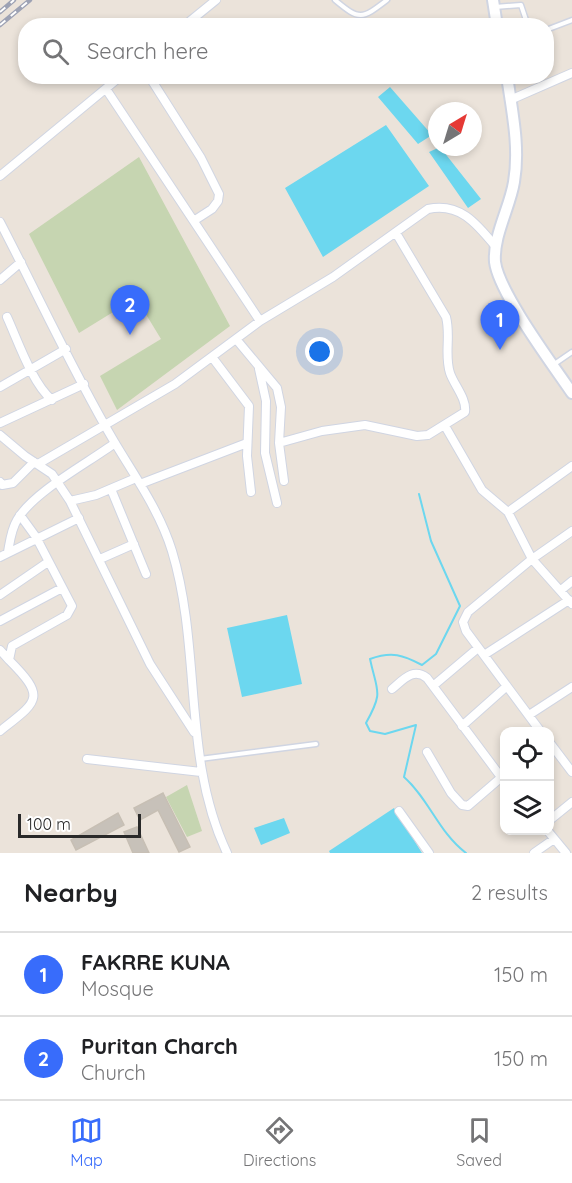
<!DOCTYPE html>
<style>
body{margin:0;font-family:Quicksand,sans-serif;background:#f6f6f6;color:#202124}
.controls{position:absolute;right:18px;bottom:18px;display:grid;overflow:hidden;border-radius:12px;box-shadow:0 3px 9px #0003}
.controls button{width:54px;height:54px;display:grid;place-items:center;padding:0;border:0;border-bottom:2px solid #e0e0e0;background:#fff;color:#202124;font:30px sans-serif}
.compass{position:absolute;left:428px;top:102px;width:54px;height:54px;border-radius:50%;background:#fff;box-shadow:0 3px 9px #0003;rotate:38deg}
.scale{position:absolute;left:18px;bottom:15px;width:123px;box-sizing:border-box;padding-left:6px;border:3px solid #292929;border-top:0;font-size:16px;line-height:21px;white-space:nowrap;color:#292929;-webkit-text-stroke:4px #fff;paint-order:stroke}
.you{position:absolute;left:320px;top:352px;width:21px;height:21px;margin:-15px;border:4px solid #fff;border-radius:50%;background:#1a73e8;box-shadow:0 0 0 9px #1a73e833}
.badge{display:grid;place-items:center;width:39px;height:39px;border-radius:50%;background:#386cfb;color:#fff;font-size:20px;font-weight:700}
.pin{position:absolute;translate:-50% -50px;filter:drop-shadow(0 2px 3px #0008)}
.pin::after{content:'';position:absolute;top:32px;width:21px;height:18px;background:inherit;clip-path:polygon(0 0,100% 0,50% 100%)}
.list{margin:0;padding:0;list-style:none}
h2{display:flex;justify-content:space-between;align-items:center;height:78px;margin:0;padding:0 24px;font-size:26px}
h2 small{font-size:20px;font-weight:400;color:#757577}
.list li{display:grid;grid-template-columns:39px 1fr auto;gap:18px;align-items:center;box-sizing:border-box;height:84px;padding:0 24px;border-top:2px solid #e0e0e0}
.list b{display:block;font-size:22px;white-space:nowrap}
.list p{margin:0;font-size:20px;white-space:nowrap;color:#757577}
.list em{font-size:20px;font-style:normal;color:#757577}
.icon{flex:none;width:33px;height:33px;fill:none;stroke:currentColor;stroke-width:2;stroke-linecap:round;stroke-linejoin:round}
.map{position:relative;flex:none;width:572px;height:853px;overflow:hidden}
.search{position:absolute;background:#fff;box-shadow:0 3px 9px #0003;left:18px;right:18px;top:18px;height:66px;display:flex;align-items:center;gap:15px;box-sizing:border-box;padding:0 21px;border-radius:24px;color:#757577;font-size:22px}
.sheet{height:246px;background:#fff}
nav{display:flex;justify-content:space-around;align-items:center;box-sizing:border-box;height:84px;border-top:2px solid #e0e0e0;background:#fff;font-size:16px;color:#757577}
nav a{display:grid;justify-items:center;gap:3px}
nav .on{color:#386cfb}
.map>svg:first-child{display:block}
.cemetery{fill:#c6d5b1}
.water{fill:#6cd7ef}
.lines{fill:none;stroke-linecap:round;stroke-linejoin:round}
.stream{stroke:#6cd7ef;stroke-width:2}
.building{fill:#c7c1b9;stroke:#c7bfb4;stroke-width:1.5}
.lane-casing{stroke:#d0d5e2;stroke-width:7}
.street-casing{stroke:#d0d5e2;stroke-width:10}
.secondary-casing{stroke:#d0d5e2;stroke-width:14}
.lane{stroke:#fff;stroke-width:4}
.street{stroke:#fff;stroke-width:8}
.secondary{stroke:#fff;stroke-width:10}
.rail-casing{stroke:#9da2b4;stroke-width:4.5}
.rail{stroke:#fff;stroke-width:2;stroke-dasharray:7;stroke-linecap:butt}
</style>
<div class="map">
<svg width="572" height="853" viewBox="0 0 572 853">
<rect width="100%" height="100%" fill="#ebe3da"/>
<path class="cemetery" d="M139 157 230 326 117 410 100 376 161 339 136 298 79 333 29 234Z
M187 785 202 831 187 837 166 797Z"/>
<path class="water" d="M390 87 432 135 418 144 378 97Z
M386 125 429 186 323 257 285 188Z
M440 147 481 199 468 208 429 152Z
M287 615 302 684 242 697 227 628Z
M394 808 422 853H330L329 851Z
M284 818 290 833 261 845 254 828Z"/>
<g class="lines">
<path class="stream" d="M419 494 431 541 460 606 436 654 422 665C403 655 392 651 370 659 377 692 384 691 366 723L370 731 385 734 416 725 404 777C429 799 439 833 466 853"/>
</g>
<path class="building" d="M163 793 190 847 179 852 158 810 140 820 134 808Z
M118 813 124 825 76 850 71 840Z
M137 827 149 853H133L124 832Z"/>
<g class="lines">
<defs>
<path id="lane" d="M335 0C360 21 362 19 387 0
M495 7 521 5 528 26
M546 30 572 20
M553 365 572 352
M200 759 316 744"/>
<path id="street" d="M184 26 216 0
M149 76 201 158 219 194 218 201 212 209 195 220
M106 89 260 321
M510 100 572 73
M0 176 121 76
M0 222C38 295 73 372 115 443 136 478 160 512 172 551 202 650 182 758 227 853
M0 280 21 262
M7 317C18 341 32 383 52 400
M236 339 277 388 281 407 279 443 284 481
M212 357 249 406 247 456 251 492
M259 369 266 401 265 453 277 503
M0 387 66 349
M0 423 84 384
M445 426 482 490 508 512 532 559 572 604
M0 435 25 456 52 474 70 501 96 495 136 478
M279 443 322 431 365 425 417 436 428 435 465 412C467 399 454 385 450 373 444 355 451 336 446 317L396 233
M38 464 175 384 260 321 333 277 428 209C460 202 477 224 496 247
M0 482 2 485 13 483 34 462
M140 484 247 443
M111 489 146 574
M70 501 150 664 194 732
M508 512 572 466
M8 552C10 541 11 530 17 520 33 492 88 463 115 443
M0 557 79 518
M100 559 134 544
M561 590 572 581
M0 595 48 562
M0 621 62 588
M0 650 9 660
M484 655 569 600
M433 686 478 648
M392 689C403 680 413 667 427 678L504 781
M529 715 572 687
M462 726 507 686
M0 731C38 701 47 698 9 660L12 646 67 615 72 606 36 537 20 515
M541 732 466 631 463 622 468 612 532 559 572 531
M550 743 572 772
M427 752 451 793 462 805 468 806 504 775
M87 759 201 772
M399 811 429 853
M550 820 572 802
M547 830 566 853
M534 853 554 839"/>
<path id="secondary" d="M493 0 497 26
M507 76C512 111 520 147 514 182 510 207 493 236 495 262 499 293 553 365 572 393"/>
</defs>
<use href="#lane" class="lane-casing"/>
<use href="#street" class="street-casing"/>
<use href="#secondary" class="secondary-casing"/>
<use href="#lane" class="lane"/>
<use href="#street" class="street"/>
<use href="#secondary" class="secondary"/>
<defs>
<path id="rail" d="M0 12 14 0
M0 25 30 0"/>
</defs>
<use href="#rail" class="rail-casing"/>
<use href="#rail" class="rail"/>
</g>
</svg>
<div class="controls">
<button><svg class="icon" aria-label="locate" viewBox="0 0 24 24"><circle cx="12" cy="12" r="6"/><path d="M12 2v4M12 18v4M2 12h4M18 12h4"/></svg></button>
<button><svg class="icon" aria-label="layers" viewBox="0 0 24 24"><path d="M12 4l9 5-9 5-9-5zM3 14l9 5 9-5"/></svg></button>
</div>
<svg class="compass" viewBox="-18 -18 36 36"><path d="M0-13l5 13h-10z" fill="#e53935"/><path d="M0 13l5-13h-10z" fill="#757577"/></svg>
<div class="scale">100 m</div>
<div class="you"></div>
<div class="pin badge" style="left:500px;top:350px">1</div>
<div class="pin badge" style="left:130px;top:335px">2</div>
<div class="search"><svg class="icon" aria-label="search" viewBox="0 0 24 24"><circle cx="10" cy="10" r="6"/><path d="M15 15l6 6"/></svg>Search here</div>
</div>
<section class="sheet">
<h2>Nearby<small>2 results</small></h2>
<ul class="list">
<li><span class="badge">1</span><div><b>FAKRRE KUNA</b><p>Mosque</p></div><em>150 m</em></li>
<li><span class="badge">2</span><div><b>Puritan Charch</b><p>Church</p></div><em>150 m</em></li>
</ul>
</section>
<nav>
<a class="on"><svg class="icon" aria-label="map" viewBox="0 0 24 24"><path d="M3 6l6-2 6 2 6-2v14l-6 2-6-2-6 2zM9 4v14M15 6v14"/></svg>Map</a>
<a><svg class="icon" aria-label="directions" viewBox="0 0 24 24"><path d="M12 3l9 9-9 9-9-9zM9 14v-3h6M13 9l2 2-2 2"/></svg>Directions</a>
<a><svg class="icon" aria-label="saved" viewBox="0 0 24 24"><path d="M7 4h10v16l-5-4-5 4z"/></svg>Saved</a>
</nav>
